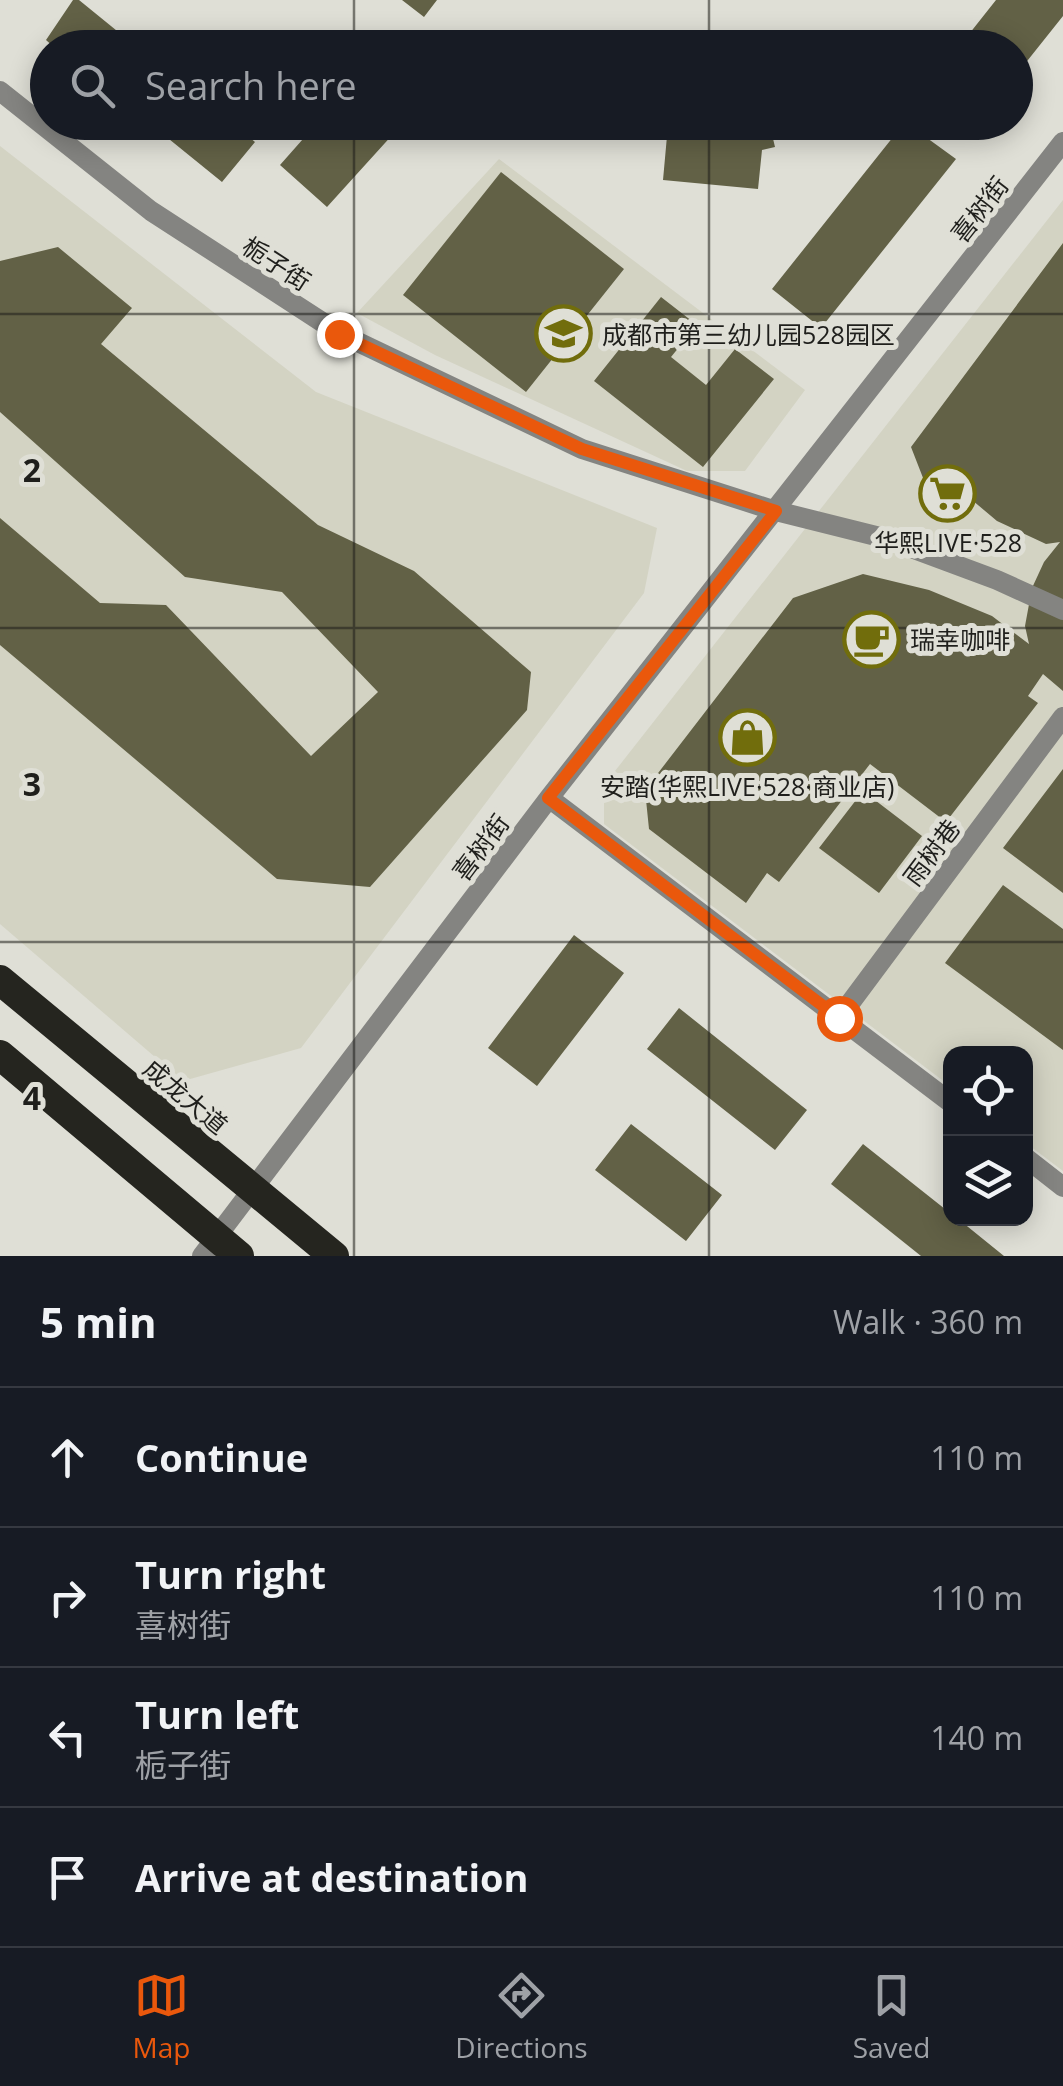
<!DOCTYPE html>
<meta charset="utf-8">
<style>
body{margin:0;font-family:"Open Sans","Noto Sans SC",sans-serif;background:#242831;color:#f1f3f6}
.controls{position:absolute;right:30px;bottom:30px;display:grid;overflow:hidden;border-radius:20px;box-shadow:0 5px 25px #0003}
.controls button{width:90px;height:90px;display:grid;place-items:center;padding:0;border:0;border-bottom:2px solid #363941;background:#171b24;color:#f1f3f6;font:50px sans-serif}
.stop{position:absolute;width:30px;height:30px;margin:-22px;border:8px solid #ea580c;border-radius:50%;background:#fff}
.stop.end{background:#ea580c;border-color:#fff;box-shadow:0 2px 10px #0008}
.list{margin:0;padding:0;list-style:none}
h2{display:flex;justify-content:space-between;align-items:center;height:130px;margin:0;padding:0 40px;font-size:42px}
h2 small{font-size:32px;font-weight:400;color:#9ea1a6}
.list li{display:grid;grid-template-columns:65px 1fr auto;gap:30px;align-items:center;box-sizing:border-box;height:140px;padding:0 40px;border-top:2px solid #363941}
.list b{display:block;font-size:38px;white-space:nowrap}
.list p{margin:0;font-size:32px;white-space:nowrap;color:#9ea1a6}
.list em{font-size:32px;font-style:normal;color:#9ea1a6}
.icon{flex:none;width:55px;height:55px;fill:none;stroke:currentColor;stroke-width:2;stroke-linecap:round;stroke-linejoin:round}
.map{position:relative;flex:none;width:1063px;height:1256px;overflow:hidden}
.search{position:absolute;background:#171b24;box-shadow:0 5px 25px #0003;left:30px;right:30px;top:30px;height:110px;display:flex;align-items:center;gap:25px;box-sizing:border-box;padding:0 35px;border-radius:55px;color:#9ea1a6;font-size:38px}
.sheet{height:690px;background:#171b24}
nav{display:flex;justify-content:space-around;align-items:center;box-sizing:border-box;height:140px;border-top:2px solid #363941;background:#171b24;font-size:28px;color:#9ea1a6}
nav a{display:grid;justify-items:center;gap:5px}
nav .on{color:#ea580c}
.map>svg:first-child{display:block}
.built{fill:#d3d3c3}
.building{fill:#626146}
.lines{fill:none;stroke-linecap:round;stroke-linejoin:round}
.street{stroke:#848481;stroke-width:20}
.highway{stroke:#25251f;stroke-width:30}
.route{stroke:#ea580c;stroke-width:12}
.grid{fill:none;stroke:#1f1f1c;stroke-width:2.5;stroke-opacity:0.55}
.labels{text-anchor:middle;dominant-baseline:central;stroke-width:10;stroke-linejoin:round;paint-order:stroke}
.street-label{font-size:25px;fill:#1f1f1c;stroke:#dfdfd6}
.poi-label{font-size:25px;fill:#1f1f1c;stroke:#dfdfd6;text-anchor:start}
.grid-label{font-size:32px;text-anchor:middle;font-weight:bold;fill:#1f1f1c;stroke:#dfdfd6;stroke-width:10;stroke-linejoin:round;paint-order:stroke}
</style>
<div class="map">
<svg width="1063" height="1256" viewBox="0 0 1063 1256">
<rect width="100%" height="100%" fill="#dfdfd6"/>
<path class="built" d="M0 146 316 392 657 528 644 593 301 1048 183 1081 0 924Z
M499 159 805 390 745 471H687L435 355 357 313Z
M1063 200V1171L1026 1143V1054H950V1086L604 824V785Z"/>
<path class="building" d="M73 0H79L138 48H55L46 40Z
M402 0H437L424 17Z
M996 0H1063V16L1016 75V48H958Z
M148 122H231L255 142 222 182Z
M318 122H404L327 207 280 165Z
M656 122H769L775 147 762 150 758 189 663 180 667 136 653 128Z
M905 122 956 159 821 328 772 289Z
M501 172 624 269 526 392 403 295Z
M1063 243V691L1043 674 1028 696 1038 703 946 822 870 764 779 882 767 873 746 903 649 829 645 790 793 598 863 574 929 590 992 616 1029 644 1025 626 1032 588 1044 562 1060 542 1046 544 997 521 972 500 941 494 925 483 911 447Z
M58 247 132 308 101 344 318 525 414 571 531 672 527 710 370 887 277 879 0 645V518L100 603 166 605 311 756 378 692 282 592 185 577 0 412V261Z
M661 297 697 325 671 357 706 385 735 349 774 379 703 467 594 381Z
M1063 769V893L1003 848Z
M863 791 922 836 879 893 819 848Z
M1003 885 1063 929V1050L945 963Z
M574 935 624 973 537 1086 488 1048Z
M679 1008 807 1110 775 1150 647 1049Z
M631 1124 722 1195 686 1241 595 1170Z
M863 1144 950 1213V1218H957L1004 1256H921L831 1184Z"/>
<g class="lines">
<path class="street" d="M0 91 151 211 339 333 582 449 776 511 884 538 997 580 1063 610
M549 798 950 1102
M839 1018 1063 717
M1026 1158 1063 1187
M202 1256 549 798 1063 142"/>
<path class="highway" d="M0 980 334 1256
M0 1055 239 1256"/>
</g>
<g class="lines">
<path class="route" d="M339 334 582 449 776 511 548 798 839 1018"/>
</g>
<path class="grid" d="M354 0V48M709 0V48M354 122V1256M709 122V1256M0 314H1063M0 628H1063M0 942H1063"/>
<defs>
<symbol id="school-ring" viewBox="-11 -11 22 22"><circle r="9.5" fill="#dfdfd6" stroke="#716d0c" stroke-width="1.5"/><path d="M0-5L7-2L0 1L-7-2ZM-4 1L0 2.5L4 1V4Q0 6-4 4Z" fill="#716d0c"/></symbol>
<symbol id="supermarket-ring" viewBox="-11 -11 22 22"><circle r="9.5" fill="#dfdfd6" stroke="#716d0c" stroke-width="1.5"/><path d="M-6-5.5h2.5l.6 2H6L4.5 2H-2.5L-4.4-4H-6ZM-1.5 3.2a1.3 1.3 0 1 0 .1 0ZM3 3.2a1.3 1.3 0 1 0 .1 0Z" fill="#716d0c"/></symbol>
<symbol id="cafe-ring" viewBox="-11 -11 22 22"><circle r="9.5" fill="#dfdfd6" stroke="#716d0c" stroke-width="1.5"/><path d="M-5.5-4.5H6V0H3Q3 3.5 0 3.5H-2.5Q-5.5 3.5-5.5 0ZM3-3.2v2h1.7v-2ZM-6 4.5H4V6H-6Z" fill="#716d0c"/></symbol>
<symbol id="shop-ring" viewBox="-11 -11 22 22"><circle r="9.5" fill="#dfdfd6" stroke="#716d0c" stroke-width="1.5"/><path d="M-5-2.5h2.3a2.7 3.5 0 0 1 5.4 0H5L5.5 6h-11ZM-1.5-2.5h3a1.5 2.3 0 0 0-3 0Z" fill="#716d0c"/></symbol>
</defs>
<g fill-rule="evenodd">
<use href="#school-ring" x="532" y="302" width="63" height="63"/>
<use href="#supermarket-ring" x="916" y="462" width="63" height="63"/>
<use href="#cafe-ring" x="840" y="608" width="63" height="63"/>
<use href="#shop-ring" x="716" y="706" width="63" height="63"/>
</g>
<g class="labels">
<g class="street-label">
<text transform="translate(979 209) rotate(-52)">喜树街</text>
<text transform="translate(277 263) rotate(33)">栀子街</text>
<text transform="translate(480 847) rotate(-53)">喜树街</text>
<text transform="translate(931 852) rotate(-53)">雨树巷</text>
<text transform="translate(186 1096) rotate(40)">成龙大道</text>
</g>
<g class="poi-label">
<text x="602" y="334">成都市第三幼儿园528园区</text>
<text x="948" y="542" text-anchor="middle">华熙LIVE·528</text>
<text x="910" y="639">瑞幸咖啡</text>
<text x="747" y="786" text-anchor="middle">安踏(华熙LIVE·528·商业店)</text>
</g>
</g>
<g class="grid-label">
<text x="32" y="482">2</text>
<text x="32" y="796">3</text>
<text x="32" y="1110">4</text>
</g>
</svg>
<div class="controls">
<button><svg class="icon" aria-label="locate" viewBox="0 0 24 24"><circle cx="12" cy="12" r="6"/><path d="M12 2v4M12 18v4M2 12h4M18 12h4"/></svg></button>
<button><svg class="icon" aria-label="layers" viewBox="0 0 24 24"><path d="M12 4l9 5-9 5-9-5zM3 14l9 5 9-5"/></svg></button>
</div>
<div class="stop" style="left:839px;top:1018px"></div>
<div class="stop end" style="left:339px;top:334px"></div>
<div class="search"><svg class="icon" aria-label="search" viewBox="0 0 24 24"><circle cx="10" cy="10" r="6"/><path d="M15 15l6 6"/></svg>Search here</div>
</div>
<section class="sheet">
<h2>5 min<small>Walk · 360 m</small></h2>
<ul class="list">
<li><svg class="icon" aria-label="ahead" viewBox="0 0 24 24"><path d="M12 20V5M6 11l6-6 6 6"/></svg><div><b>Continue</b></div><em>110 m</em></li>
<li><svg class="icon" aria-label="right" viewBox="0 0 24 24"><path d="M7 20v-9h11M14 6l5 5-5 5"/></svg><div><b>Turn right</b><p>喜树街</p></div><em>110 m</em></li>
<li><svg class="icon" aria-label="left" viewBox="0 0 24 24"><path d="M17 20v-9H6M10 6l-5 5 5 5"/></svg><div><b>Turn left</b><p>栀子街</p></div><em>140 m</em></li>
<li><svg class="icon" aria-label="arrive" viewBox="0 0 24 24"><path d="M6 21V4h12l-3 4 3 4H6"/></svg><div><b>Arrive at destination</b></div></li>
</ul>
</section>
<nav>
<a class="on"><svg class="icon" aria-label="map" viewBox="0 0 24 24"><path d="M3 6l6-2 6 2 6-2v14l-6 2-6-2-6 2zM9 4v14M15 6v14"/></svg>Map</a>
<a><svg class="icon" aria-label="directions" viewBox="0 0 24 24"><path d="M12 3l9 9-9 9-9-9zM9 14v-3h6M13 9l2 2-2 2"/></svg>Directions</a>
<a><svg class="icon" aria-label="saved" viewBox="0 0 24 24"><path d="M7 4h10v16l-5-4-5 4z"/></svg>Saved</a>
</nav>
